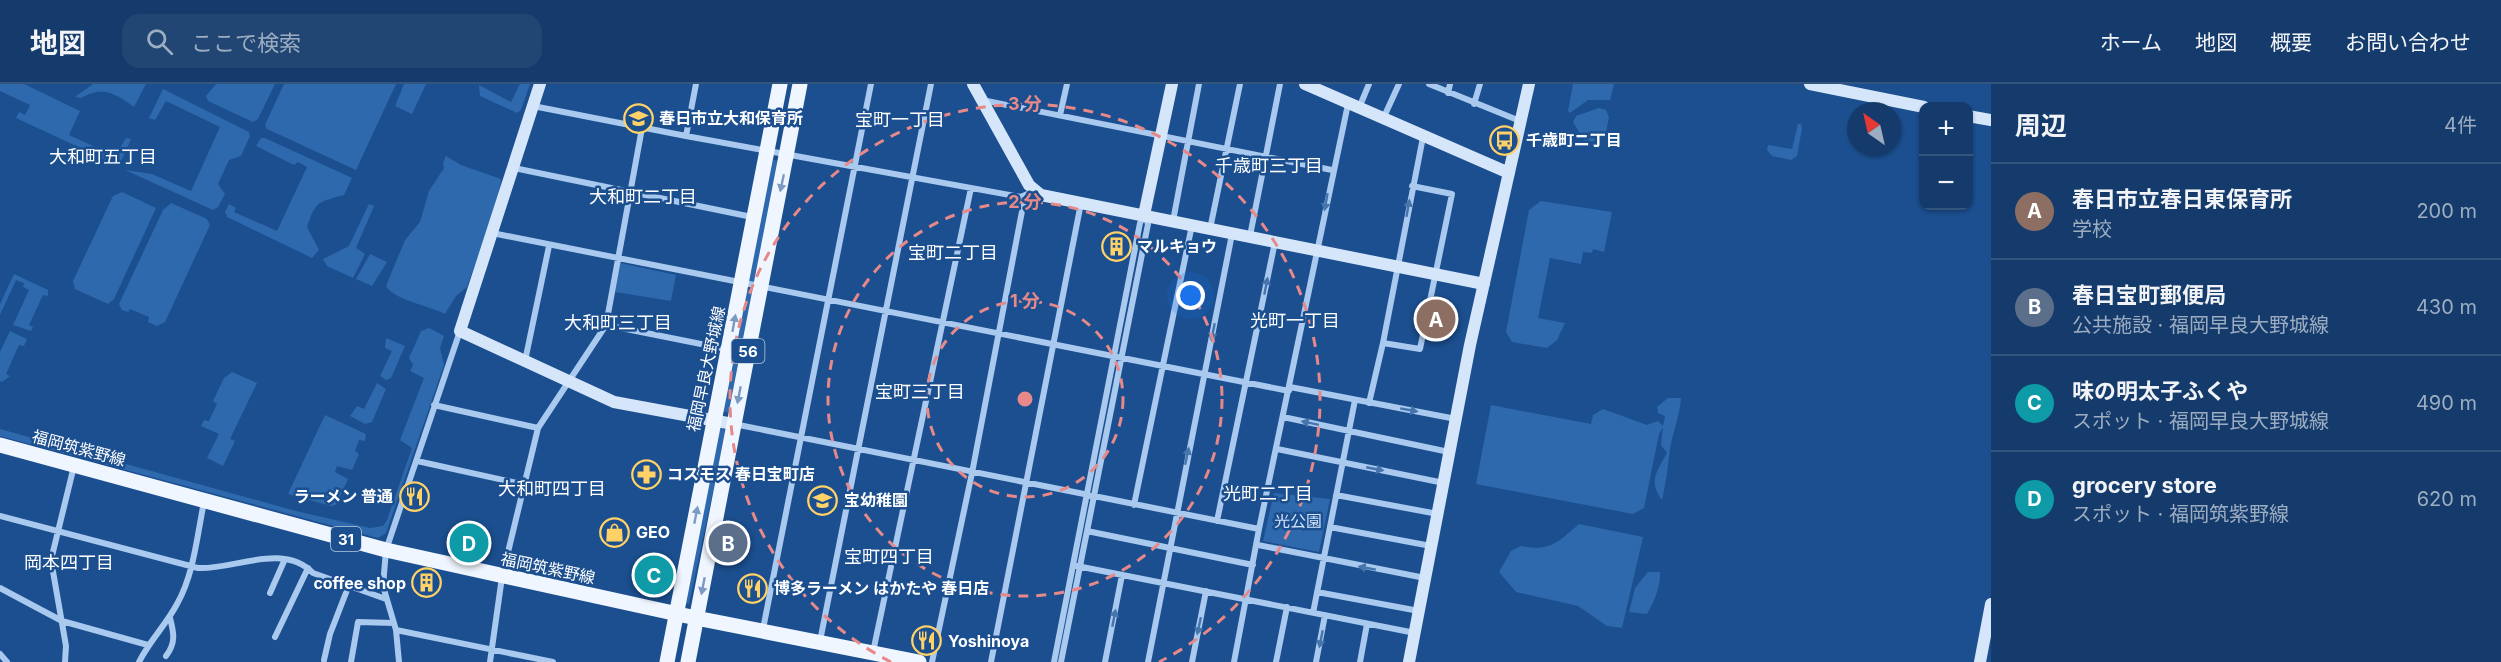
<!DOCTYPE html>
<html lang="ja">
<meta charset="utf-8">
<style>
body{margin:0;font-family:Inter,"Noto Sans JP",sans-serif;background:#214673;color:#f1f3f6}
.controls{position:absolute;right:18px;top:18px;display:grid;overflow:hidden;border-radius:12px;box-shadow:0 2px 4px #0004}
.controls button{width:54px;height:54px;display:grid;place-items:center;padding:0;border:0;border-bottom:2px solid #33557e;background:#143b6b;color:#f1f3f6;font:30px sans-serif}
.compass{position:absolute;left:1847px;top:18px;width:54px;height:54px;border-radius:50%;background:#143b6b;box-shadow:0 2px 4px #0004;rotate:326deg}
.you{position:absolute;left:1191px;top:212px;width:21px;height:21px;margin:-15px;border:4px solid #fff;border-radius:50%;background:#1a73e8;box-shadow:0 0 0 9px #1a73e833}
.badge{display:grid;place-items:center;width:39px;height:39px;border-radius:50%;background:#ffd166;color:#fff;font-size:20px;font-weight:700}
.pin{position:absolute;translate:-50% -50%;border:3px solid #fff;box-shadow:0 2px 6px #0006}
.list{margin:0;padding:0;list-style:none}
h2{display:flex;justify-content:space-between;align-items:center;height:78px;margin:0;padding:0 24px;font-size:26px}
h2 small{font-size:20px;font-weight:400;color:#9dadc1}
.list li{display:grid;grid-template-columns:39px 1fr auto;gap:18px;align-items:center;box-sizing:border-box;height:96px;padding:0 24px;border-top:2px solid #33557e}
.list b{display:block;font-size:22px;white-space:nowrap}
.list p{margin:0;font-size:20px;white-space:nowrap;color:#9dadc1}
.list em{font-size:20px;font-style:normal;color:#9dadc1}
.icon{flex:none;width:33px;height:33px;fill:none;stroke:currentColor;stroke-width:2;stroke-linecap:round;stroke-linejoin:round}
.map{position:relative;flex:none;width:1991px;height:578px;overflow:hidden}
header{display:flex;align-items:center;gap:36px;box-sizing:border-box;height:84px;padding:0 30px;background:#143b6b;border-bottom:2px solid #33557e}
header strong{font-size:28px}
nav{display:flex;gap:33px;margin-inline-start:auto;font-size:21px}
.search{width:420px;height:54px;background:#214673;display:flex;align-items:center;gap:15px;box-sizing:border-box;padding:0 21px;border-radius:18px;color:#9dadc1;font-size:22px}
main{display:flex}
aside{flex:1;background:#143b6b}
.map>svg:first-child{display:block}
.green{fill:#2e69ad}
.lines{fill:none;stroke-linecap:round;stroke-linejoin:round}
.street{stroke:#a9c9ee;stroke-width:6}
.secondary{stroke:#d6e6fa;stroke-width:12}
.primary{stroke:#f0f6ff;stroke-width:15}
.oneway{fill:#7b9ac1}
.oneway2{fill:#4674ac}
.ring{fill:none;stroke:#e88989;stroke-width:3;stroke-dasharray:10 8}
.labels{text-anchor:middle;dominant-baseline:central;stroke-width:5;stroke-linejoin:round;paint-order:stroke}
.shield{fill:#1b4f8f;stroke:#bbcadd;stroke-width:1.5}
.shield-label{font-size:15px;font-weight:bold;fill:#fff}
.poi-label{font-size:16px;font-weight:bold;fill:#fff;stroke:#1b4f8f;text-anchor:start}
.street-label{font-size:16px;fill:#fff;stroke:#1b4f8f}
.park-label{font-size:16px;fill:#cfe3fa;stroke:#1b4f8f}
.neighbourhood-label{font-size:18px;fill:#fff;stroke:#1b4f8f}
.centre{fill:#e88989;stroke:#1b4f8f;stroke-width:3}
.ring-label{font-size:18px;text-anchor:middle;font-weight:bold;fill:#e88989;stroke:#1b4f8f;stroke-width:5;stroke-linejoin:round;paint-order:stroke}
</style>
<header>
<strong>地図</strong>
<div class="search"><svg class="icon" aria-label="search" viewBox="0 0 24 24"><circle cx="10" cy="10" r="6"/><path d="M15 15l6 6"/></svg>ここで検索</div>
<nav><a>ホーム</a><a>地図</a><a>概要</a><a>お問い合わせ</a></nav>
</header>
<main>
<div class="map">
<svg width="1991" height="578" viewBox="0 0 1991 578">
<rect width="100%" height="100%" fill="#1b4f8f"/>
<path class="green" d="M0 0H24L80 27 69 51 115 72 126 54 131 55 119 82 16 34 19 28 25 31 30 21 0 7Z
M93 0H146L134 23C115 9 103 2 81 14L75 13Z
M216 0H275L258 35 253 38 208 17 206 12Z
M284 0H396L356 86 267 45 265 41Z
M404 0H426L412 30 395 22Z
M520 0H530L521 26 517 29 480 12 479 1 511 18Z
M1573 0H1614L1610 16H1588L1570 29 1568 27Z
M163 5 249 48 250 52 241 72 229 76 218 100 225 110 218 123 213 126 125 86 152 90 191 107 220 43 166 17 155 36 149 34Z
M1599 24 1606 26 1609 33 1605 53 1598 57 1585 58 1573 38 1576 32Z
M1798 40H1801L1802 44 1797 72 1791 76 1772 72 1767 66 1768 61 1792 65Z
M261 54H265L352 94 344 111C319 118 316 116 307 143L319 166 312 174 227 133 225 128 229 120 236 124 234 128 277 147 307 83 298 78 294 81 256 62Z
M446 72 461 81 501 95 500 110 467 203 456 212 445 230C430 222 394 216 386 202L405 156 420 138 429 107 444 84 443 79Z
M773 76 780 77 755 198 748 197Z
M122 108 156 124 114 215 108 220 75 205 73 197 113 112Z
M1541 117 1612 128 1604 168 1593 165 1592 169 1583 168 1581 180 1550 174 1538 234 1565 239 1557 256 1547 264 1512 258 1506 248 1529 126Z
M171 119 207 135 210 141 165 238 157 242 148 238 149 233 130 225 128 228 122 226 119 220 163 126Z
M369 120 374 122 356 164 365 170 353 194 327 182 323 175 349 162Z
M370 170 387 178 372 202 356 195Z
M620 179 676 191 671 217 615 208Z
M14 190 48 206V212L43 211 29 241 33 243 31 247 13 241 29 206 23 203 24 199 16 196 0 231V220Z
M746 205 754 207 729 329 722 327Z
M429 244 444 252 440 264 444 281 386 449 378 454 0 352V345L296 427 370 444 383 442 387 436 412 364 400 356 424 294 410 287 413 281 409 274 421 247Z
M10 247 27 255 24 262 19 261 6 290 10 292 2 298 0 297V268Z
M386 254 405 262 391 294 386 296 380 292 392 267 385 264Z
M232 288 257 299 230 355 235 357 223 382 207 374 219 350 201 342 204 336 209 337 217 320 213 317 224 294Z
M377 299 386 305 372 338 365 340 350 332 357 322 364 325Z
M1668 314H1681C1680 332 1673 347 1670 365 1668 382 1666 399 1662 416 1648 397 1657 387 1667 369L1661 361 1663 343 1659 350 1644 424 1633 430 1476 400 1491 321 1591 340 1593 331 1603 325 1647 341 1658 337 1663 342 1665 332 1658 329 1657 323Z
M325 331 366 350 365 357 359 356 355 367 359 370 352 386 337 382 335 388 348 395 336 421 331 422 288 410Z
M719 344 726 346 689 520 685 519Z
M1274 409 1330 415 1319 468 1263 457Z
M1579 440 1643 453 1622 544 1607 542 1578 522 1516 508 1499 488 1511 467 1521 462C1550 468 1558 458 1579 440Z
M1648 488H1660C1661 501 1654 519 1647 530L1629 528 1635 504Z"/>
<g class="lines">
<path class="street" d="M1429 0 1520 37
M1448 9 1450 0
M982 16 1332 86
M1474 20 1480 0
M533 22 686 52 696 0
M1359 24 1369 0
M1060 31 1067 0
M1383 35 1399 0
M686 52 1021 113 1034 107
M514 84 752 133
M1412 102 1452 110 1420 265 1383 259 1423 53
M1173 137 1199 0
M1210 145 1240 0
M492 149 1289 307
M1250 152 1280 0
M606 241 726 265
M525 277 549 162
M1290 303 1456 335
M1369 319 1383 259
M434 321 538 344
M1283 333 1449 368
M734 340 1259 445
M1277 365 1444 399
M417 377 526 401
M1336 411 1438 430
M1134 421 1192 141
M0 432 198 484C234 486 282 458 313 489L386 515
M1217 437 1275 158
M1330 443 1431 462
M1087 447 1253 481
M1258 461 1425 494
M1077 482 1415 549
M0 504 62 537 148 561
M1317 508 1419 527
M270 509 285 475
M1313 529 1355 316
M763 545 871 0
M396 546 553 578
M275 553 308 484
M820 557 931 0
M873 568 971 104
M0 570 7 578
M166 572C176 559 174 549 170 534
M324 576 330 550 349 501
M65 578 66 562 51 476 74 382
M139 578C150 556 166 541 177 520 194 490 197 452 204 418
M351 578 358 538 394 539
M399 578 396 546 383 502 386 466 460 247
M490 578 502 493 538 344 606 241 642 44
M932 578 972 389 1023 122 1035 107
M991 578 1081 119
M1054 578 1140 139 1144 132
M1061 578 1148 140 1145 132
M1105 578 1122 491
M1148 578 1232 150
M1192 578 1206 507
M1234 578 1259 445 1348 20
M1276 578 1287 523
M1316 578 1325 531
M1360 578 1367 540"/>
<path class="secondary" d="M540 0 460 247 614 318 733 340
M973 0 1029 101 1041 111 1484 200
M1305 0 1509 89
M1810 0 1924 23
M1968 32 1991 36
M1144 131 1172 0
M1409 578 1470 261 1529 0
M1980 578 1991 520"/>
<path class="primary" d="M0 361 386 466 696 534 919 578
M667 578 780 0
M688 578 800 0"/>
</g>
<defs><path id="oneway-solid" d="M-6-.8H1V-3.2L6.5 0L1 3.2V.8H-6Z" transform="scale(1.5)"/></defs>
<g class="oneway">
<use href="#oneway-solid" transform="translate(782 99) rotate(102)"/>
<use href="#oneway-solid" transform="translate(734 239) rotate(-80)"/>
<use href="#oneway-solid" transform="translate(739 311) rotate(101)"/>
<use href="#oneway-solid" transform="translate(696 431) rotate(-79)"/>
<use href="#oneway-solid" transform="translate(703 502) rotate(101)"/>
</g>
<g class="oneway2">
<use href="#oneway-solid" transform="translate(1326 118) rotate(100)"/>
<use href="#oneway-solid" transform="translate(1408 124) rotate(-80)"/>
<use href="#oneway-solid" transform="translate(1266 202) rotate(-79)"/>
<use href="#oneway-solid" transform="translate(1213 248) rotate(101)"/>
<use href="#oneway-solid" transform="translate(1409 326) rotate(10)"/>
<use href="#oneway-solid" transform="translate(1310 339) rotate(-168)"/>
<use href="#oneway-solid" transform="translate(1187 372) rotate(-78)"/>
<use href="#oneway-solid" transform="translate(1375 385) rotate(11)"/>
<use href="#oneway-solid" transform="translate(1367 484) rotate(-170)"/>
<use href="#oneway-solid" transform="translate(1114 534) rotate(-79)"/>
<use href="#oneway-solid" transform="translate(1199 542) rotate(102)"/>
<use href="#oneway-solid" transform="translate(1321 555) rotate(101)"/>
</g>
<g class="ring">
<circle cx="1025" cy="315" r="98"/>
<circle cx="1025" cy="315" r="197"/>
<path d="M891 578A295 295 0 1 1 1159 578"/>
</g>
<defs>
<symbol id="school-ring" viewBox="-11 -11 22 22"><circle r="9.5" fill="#1b4f8f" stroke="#ffd166" stroke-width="1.5"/><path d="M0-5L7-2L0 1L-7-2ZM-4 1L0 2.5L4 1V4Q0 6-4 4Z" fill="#ffd166"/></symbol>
<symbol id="bus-ring" viewBox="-11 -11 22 22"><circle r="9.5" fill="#1b4f8f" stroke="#ffd166" stroke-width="1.5"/><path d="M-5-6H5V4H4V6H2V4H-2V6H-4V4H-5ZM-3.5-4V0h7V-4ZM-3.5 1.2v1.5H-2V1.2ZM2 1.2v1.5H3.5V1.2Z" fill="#ffd166"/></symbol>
<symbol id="building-ring" viewBox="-11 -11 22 22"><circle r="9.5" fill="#1b4f8f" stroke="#ffd166" stroke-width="1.5"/><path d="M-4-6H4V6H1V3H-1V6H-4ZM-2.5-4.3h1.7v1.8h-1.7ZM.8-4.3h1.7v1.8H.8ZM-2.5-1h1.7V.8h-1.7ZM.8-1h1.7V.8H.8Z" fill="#ffd166"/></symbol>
<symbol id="pharmacy-ring" viewBox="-11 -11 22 22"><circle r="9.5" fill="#1b4f8f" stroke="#ffd166" stroke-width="1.5"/><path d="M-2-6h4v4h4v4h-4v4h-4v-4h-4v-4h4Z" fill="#ffd166"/></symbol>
<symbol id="restaurant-ring" viewBox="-11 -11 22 22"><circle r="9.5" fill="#1b4f8f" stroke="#ffd166" stroke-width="1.5"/><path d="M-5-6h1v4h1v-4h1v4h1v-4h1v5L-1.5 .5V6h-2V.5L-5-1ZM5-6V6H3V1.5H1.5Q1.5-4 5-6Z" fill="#ffd166"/></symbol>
<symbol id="shop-ring" viewBox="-11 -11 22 22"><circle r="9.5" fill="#1b4f8f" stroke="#ffd166" stroke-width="1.5"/><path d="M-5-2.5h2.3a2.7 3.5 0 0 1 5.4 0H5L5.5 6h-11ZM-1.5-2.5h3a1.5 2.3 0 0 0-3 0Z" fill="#ffd166"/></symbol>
</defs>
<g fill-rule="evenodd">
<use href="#school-ring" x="622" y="18" width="33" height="33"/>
<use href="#bus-ring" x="1488" y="40" width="33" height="33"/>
<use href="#building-ring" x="1100" y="146" width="33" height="33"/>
<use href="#pharmacy-ring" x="630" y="374" width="33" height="33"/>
<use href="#restaurant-ring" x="398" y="396" width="33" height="33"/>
<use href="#school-ring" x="806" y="400" width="33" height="33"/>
<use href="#shop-ring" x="598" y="432" width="33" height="33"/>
<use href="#building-ring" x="410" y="482" width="33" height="33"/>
<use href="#restaurant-ring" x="736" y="488" width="33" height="33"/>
<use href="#restaurant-ring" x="910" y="540" width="33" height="33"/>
</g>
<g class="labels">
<g class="shield">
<rect x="731.5" y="255" width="33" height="24" rx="4.5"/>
<rect x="331" y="443" width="30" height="24" rx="4.5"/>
</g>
<g class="shield-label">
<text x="748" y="267">56</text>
<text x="346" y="455">31</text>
</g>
<g class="poi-label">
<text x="659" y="34">春日市立大和保育所</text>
<text x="1526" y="56">千歳町ニ丁目</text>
<text x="1137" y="162">マルキョウ</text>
<text x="667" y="390">コスモス 春日宝町店</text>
<text x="393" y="412" text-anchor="end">ラーメン 普通</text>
<text x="844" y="416">宝幼稚園</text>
<text x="636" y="448">GEO</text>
<text x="406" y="499" text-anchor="end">coffee shop</text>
<text x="774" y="504">博多ラーメン はかたや 春日店</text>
<text x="948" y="557">Yoshinoya</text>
</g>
<g class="street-label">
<text transform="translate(706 285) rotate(-78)">福岡早良大野城線</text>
<text transform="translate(79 364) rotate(15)">福岡筑紫野線</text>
<text transform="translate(548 484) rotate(12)">福岡筑紫野線</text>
</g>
<g class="park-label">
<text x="1298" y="437">光公園</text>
</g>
<g class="neighbourhood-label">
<text x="900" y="35">宝町一丁目</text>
<text x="103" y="72">大和町五丁目</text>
<text x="1269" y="81">千歳町三丁目</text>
<text x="643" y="112">大和町二丁目</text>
<text x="953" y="168">宝町二丁目</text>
<text x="1295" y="236">光町一丁目</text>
<text x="618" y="238">大和町三丁目</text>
<text x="920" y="307">宝町三丁目</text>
<text x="552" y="404">大和町四丁目</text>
<text x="1268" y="409">光町二丁目</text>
<text x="889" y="472">宝町四丁目</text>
<text x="69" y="478">岡本四丁目</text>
</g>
</g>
<circle cx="1025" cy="315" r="9" class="centre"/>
<g class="ring-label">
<text x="1025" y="26">3 分</text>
<text x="1025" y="124">2 分</text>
<text x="1025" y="223">1 分</text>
</g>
</svg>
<div class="controls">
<button>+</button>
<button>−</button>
</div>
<svg class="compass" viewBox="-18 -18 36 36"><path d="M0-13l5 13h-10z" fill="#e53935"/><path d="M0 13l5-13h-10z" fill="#9dadc1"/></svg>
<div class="you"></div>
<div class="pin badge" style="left:1436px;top:235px;background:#8d6e63">A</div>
<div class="pin badge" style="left:728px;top:459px;background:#5c6f8a">B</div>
<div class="pin badge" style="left:654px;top:491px;background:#0f9aa8">C</div>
<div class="pin badge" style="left:469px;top:459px;background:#0f9aa8">D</div>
</div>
<aside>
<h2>周辺<small>4件</small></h2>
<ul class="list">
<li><span class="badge" style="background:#8d6e63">A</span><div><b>春日市立春日東保育所</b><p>学校</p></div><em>200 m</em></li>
<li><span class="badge" style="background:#5c6f8a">B</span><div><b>春日宝町郵便局</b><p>公共施設 · 福岡早良大野城線</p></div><em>430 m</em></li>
<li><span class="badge" style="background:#0f9aa8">C</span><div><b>味の明太子ふくや</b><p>スポット · 福岡早良大野城線</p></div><em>490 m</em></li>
<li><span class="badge" style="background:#0f9aa8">D</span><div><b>grocery store</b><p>スポット · 福岡筑紫野線</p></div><em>620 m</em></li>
</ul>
</aside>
</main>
